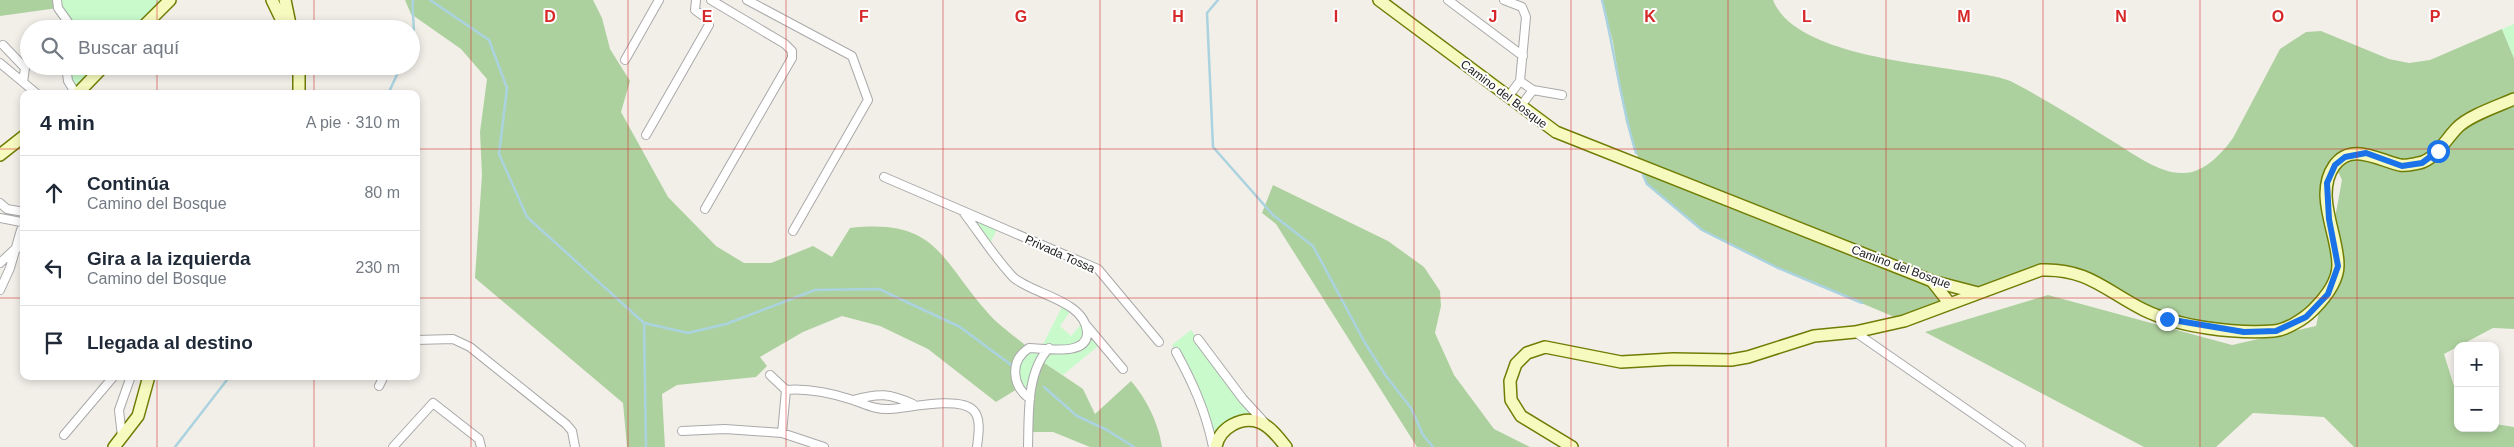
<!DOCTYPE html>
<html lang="es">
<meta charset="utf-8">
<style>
body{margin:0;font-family:Arial,sans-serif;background:#f6f6f7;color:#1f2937}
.controls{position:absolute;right:15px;bottom:15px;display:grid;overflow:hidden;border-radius:10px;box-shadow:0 2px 8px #0003}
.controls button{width:45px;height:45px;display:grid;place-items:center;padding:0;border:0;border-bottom:1px solid #e0e1e3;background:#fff;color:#1f2937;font:25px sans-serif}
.stop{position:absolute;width:15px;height:15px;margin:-11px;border:4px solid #1a73e8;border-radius:50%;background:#fff}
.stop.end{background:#1a73e8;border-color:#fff;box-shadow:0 1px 5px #0008}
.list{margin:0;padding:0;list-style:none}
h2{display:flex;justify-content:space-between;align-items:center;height:65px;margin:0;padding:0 20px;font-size:21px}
h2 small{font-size:16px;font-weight:400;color:#747a83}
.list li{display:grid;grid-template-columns:32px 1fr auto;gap:15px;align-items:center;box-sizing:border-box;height:75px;padding:0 20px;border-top:1px solid #e0e1e3}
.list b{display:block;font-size:19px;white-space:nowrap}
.list p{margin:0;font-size:16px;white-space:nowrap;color:#747a83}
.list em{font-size:16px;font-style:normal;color:#747a83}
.icon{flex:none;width:28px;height:28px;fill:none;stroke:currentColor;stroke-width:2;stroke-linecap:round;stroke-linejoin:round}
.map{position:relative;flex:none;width:2514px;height:447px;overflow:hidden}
.search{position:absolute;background:#fff;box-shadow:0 2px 8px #0003;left:20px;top:20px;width:400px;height:55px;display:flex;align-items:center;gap:12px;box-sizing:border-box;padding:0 18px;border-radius:28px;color:#747a83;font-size:19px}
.panel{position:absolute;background:#fff;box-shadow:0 2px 8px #0003;left:20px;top:90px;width:400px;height:290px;border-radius:10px}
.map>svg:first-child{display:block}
.forest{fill:#add19e;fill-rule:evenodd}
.park{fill:#c8facc}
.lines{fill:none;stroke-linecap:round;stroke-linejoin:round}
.stream{stroke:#aad3df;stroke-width:2.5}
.street-casing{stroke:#a9a9a9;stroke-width:10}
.secondary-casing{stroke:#707d05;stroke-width:14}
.street{stroke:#fff;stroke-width:8}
.secondary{stroke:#f7fabf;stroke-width:11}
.route{stroke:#1a73e8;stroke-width:6}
.grid{fill:none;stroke:#d62828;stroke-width:1;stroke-opacity:0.55}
.labels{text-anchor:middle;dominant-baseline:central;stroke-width:4;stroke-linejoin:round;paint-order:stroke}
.street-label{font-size:12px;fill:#222;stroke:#fff}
.grid-label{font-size:16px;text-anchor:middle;font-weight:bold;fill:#d62828;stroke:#fff;stroke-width:4;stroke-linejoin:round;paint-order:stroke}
</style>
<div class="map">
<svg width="2514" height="447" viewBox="0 0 2514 447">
<rect width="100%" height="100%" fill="#f2efe9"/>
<path class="forest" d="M0 0H57L58 8 0 16Z
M405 0H593L602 18 610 49 630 81 621 112 668 197 716 246 744 263H771L813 246 832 257 850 228C937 218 940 259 988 313 999 326 1016 337 1029 348L1019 388 996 402 928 349 880 326 842 316 803 332 760 357 767 366 756 377 677 385 662 394 665 447H627L623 403 475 278 482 175 480 132 487 79 461 49 411 14Z
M1602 0H1773C1794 54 1918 63 1969 72 1984 75 2003 76 2016 84 2050 102 2082 122 2114 142 2134 154 2158 173 2182 173 2204 174 2222 153 2233 138L2280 49 2306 32 2321 31 2389 59 2409 63 2430 60 2502 29 2514 58V329L2493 328 2444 354 2458 399V428H2495V424L2514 427V447H2354L2324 417 2253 413 2216 447H2144L1925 332 2048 295 2232 345 2316 326 2321 302 2276 331 2167 319 2060 269 1978 293 1933 281 1950 304 1904 321 1778 268 1702 230 1647 184 1626 122 1613 42ZM2335 165 2342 180 2332 234 2327 183Z
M1273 185 1388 241 1424 267 1440 291 1441 306 1435 333 1454 375 1494 429 1530 447H1417L1276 224 1262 213Z
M1040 360 1083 389 1095 414 1131 381C1146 398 1159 424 1162 447H1090L1053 432H1028L1030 399Z"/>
<path class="park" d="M57 0H170L141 29H73Z
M2514 24V58L2502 29Z
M66 66H104L77 94Z
M962 212 998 227 989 246Z
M1064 303 1072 309 1060 326 1071 336 1084 321 1102 343 1063 375 1040 360 1030 399 1019 388C1017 359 1011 359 1041 348Z
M1191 330 1243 399 1274 432 1243 421 1216 447 1195 387 1172 345Z"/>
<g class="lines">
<path class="stream" d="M430 0 489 40 507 88 499 154 527 217 644 323 688 333 726 324 815 290 879 289 960 327 1014 367
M1218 0 1207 13 1213 147 1273 215 1313 246 1365 343 1386 376 1411 408 1423 435 1433 447
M1602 0C1615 51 1620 103 1636 153
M411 43C417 31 411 14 413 0
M388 94 401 66
M1643 175 1647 184 1702 230 1778 268 1862 303
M644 323 646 447
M1044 387 1077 416 1107 430 1134 447
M175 447 230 376"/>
<defs>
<path id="street" d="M57 0 58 8 73 29
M747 0 852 56 868 100 793 231
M1448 0 1523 56
M1504 0 1522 7 1526 17 1520 81 1533 90 1562 95
M94 29H118
M3 45 25 68 23 82
M625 60 659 0
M0 63 36 93
M66 66 68 81 76 94
M1508 97 1520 81
M1520 107 1533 90
M646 135 709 25 706 18 695 10 696 0
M884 177 1098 269 1159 342
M0 203 7 209 24 212
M705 209 792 58V51L785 44 711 0
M964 213C980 234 995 258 1013 277 1031 294 1085 300 1087 332 1089 357 1045 348 1029 348 1009 361 1012 386 1030 399
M0 218 21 222
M0 263 14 250 24 245
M0 290 10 268 21 230
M1087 326 1123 369
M1855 332 2021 447
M1198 339 1243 399 1265 423
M416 340 453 339 470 347 566 424 572 431 575 447
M1176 352C1193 383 1206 412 1213 447
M770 375 786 390
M379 386 384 376
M786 390C809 388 831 393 853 400 867 405 876 410 890 409 908 408 959 396 973 410 982 418 978 437 977 447
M853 400C879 393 889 393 913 404
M682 431 725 429 782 433 824 447
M782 433 786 390
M64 435 114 376
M122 437 119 410 131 376
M393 447 433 403 479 439 481 447
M1028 447C1029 416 1026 372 1049 348"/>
<path id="secondary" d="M272 0 286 29
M285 0 291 29
M1379 0 1556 132 1932 281 1978 293
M141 29 170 0
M299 66V94
M77 94 104 66
M0 155 24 136
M1932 281 1950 304
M114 447 138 416 149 376
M1216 447C1219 428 1241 416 1259 422 1270 426 1279 438 1286 447
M1572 447 1521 416 1511 400 1510 381 1516 364 1527 353 1545 347 1621 362 1673 359 1731 360 1748 357 1814 336 1855 332 1904 321 2041 270C2087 268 2106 291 2144 310 2179 327 2235 334 2274 331 2286 330 2304 319 2313 310 2324 299 2338 282 2338 265 2338 234 2314 195 2334 166 2351 141 2380 161 2400 165 2406 166 2413 164 2419 163 2435 160 2446 139 2457 128 2468 116 2498 106 2514 99"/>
</defs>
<use href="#street" class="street-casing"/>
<use href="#secondary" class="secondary-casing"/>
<use href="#street" class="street"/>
<use href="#secondary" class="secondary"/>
</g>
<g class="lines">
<path class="route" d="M2167 319 2244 332 2276 331 2306 317 2328 294 2338 266 2329 219 2327 183 2335 165 2345 157 2366 153 2402 166 2422 163 2438 151"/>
</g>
<path class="grid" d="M157 0V29M314 0V29M471 0V447M628 0V447M786 0V447M943 0V447M1100 0V447M1257 0V447M1414 0V447M1571 0V447M1728 0V447M1886 0V447M2043 0V447M2200 0V447M2357 0V447M157 66V94M314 66V94M0 149H24M416 149H2514M0 298H24M416 298H2514M157 376V447M314 376V447"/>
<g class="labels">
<g class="street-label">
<text transform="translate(1504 94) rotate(37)">Camino del Bosque</text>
<text transform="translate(1060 254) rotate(24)">Privada Tossa</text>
<text transform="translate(1901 267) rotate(20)">Camino del Bosque</text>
</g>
</g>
<g class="grid-label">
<text x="550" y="22">D</text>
<text x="707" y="22">E</text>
<text x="864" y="22">F</text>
<text x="1021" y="22">G</text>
<text x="1178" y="22">H</text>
<text x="1336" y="22">I</text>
<text x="1493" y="22">J</text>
<text x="1650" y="22">K</text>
<text x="1807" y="22">L</text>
<text x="1964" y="22">M</text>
<text x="2121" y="22">N</text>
<text x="2278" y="22">O</text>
<text x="2435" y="22">P</text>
</g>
</svg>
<div class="controls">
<button>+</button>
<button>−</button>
</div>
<div class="stop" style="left:2438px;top:151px"></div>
<div class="stop end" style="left:2167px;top:319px"></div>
<div class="search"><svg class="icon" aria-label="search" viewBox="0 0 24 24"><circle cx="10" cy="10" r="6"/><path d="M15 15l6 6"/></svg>Buscar aquí</div>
<section class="panel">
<h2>4 min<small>A pie · 310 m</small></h2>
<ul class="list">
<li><svg class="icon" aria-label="ahead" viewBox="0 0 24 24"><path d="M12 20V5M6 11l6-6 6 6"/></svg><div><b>Continúa</b><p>Camino del Bosque</p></div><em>80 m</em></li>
<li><svg class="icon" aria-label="left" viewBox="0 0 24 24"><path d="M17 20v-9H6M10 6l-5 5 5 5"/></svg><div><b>Gira a la izquierda</b><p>Camino del Bosque</p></div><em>230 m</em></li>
<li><svg class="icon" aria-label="arrive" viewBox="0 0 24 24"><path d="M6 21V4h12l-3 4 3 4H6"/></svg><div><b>Llegada al destino</b></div></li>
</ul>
</section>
</div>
